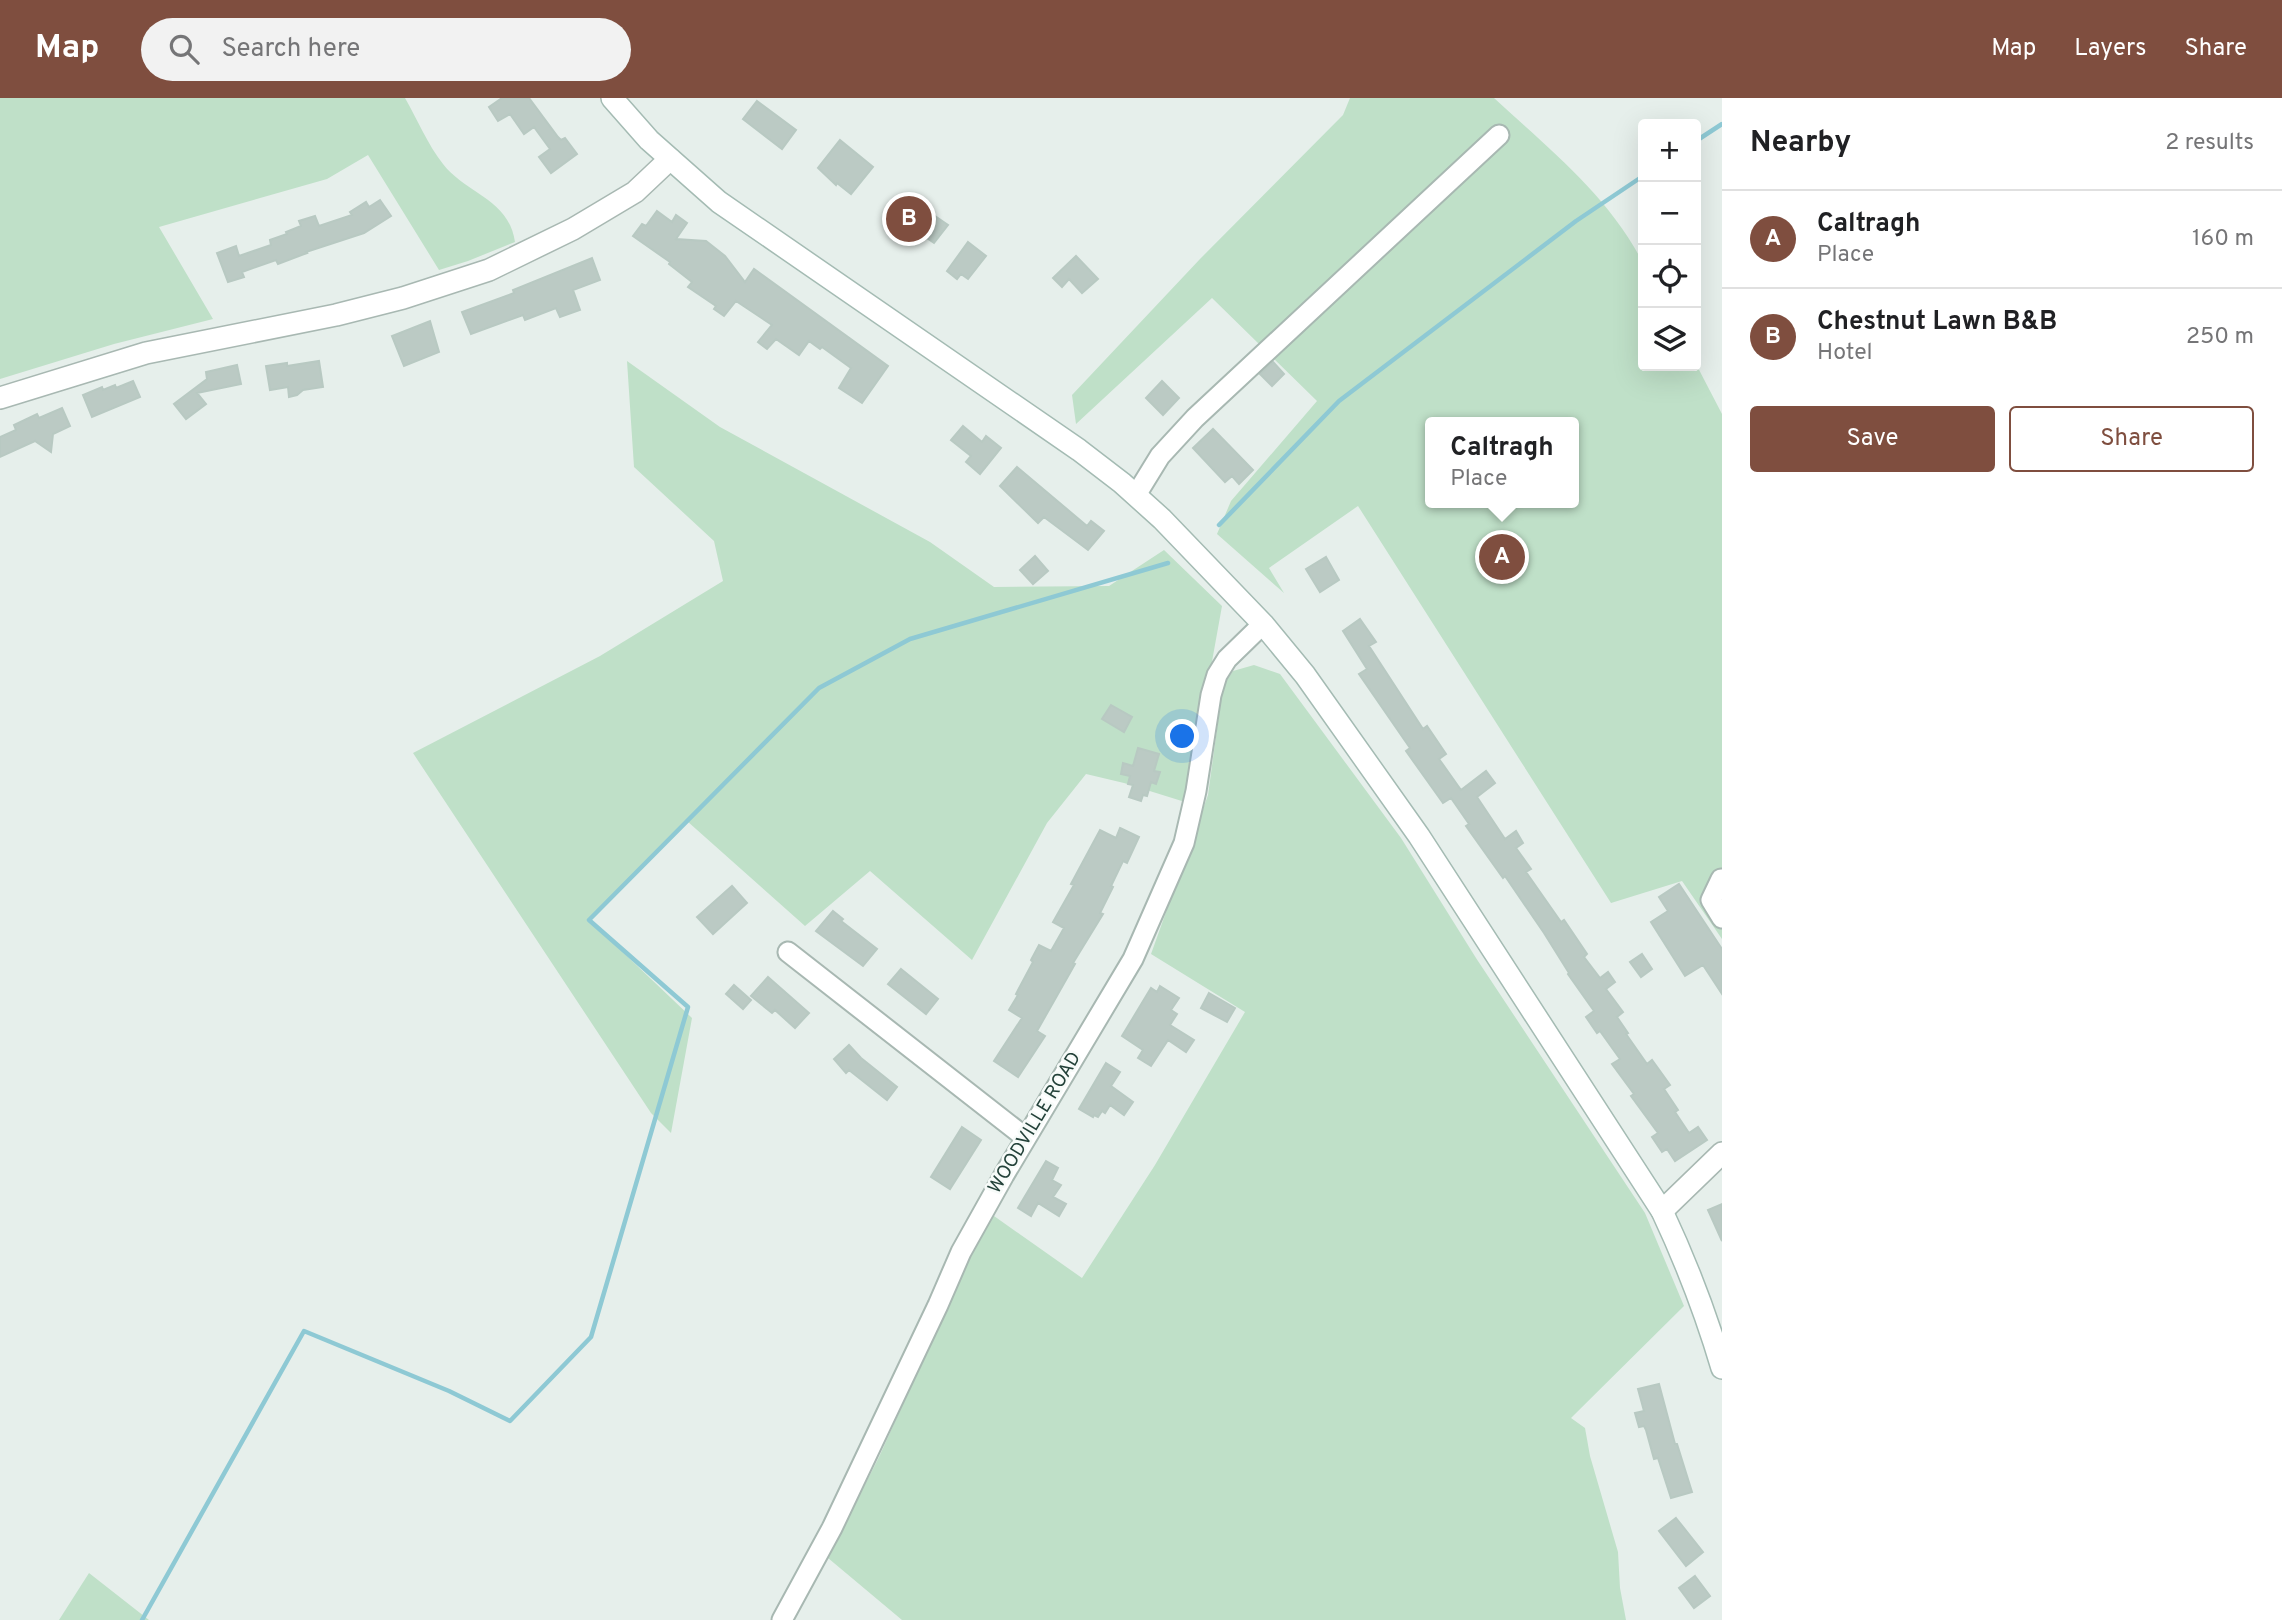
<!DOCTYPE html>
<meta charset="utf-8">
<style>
body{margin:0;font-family:Overpass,sans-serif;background:#f2f2f2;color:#202124}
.controls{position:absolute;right:21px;top:21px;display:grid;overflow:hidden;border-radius:7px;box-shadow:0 7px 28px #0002}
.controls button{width:63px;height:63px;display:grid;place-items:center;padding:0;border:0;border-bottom:2px solid #e0e0e0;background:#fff;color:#202124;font:35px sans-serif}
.you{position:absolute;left:1183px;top:639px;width:24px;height:24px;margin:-18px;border:5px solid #fff;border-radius:50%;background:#1a73e8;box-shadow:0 0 0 10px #1a73e833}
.badge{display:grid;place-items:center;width:46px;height:46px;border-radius:50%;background:#7f4e3f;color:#fff;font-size:23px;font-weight:700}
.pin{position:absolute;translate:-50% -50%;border:4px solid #fff;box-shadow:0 2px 7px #0006}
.popup{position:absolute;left:1425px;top:319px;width:154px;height:91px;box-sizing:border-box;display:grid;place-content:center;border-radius:7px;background:#fff;filter:drop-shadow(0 2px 5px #0005);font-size:23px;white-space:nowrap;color:#757577}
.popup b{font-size:26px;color:#202124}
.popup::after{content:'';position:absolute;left:50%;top:100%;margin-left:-14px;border:14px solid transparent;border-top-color:#fff}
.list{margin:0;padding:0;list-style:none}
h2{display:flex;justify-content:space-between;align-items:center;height:91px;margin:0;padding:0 28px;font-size:30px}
h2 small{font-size:23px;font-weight:400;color:#757577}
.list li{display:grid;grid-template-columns:46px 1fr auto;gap:21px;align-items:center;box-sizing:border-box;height:98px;padding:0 28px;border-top:2px solid #e0e0e0}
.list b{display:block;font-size:26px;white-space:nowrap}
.list p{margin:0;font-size:23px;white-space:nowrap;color:#757577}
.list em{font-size:23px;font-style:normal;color:#757577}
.actions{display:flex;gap:14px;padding:21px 28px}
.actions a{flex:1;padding:16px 0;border:2px solid #7f4e3f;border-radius:7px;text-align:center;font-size:24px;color:#7f4e3f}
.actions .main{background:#7f4e3f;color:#fff}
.icon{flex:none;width:38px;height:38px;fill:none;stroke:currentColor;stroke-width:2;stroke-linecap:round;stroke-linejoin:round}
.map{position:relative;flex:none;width:1722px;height:1522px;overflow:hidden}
header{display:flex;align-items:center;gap:42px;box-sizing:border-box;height:98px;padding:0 35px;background:#7f4e3f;color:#fff}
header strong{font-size:33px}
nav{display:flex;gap:38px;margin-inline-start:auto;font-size:24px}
.search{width:490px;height:63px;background:#f2f2f2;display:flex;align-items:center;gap:18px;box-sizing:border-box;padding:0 24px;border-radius:38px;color:#757577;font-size:26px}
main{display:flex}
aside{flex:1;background:#fff}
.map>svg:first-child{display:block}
.green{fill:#bfe0c8;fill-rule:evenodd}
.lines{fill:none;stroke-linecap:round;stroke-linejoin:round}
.stream{stroke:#8ec9d4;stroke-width:4.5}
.building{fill:#bbcac4;stroke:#b8c9c2;stroke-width:2}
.minor-casing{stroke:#a8b8b2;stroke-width:23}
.tertiary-casing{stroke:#a8b8b2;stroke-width:24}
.secondary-casing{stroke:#a4bbb3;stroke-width:24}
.minor{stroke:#fff;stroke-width:19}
.tertiary{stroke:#fff;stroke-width:21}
.secondary{stroke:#fff;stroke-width:21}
.labels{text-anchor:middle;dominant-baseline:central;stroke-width:5;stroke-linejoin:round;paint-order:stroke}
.street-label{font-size:19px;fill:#24423a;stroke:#f7fbf9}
</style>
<header>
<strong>Map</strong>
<div class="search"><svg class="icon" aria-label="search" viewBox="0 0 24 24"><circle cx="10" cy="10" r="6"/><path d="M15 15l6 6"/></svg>Search here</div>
<nav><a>Map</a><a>Layers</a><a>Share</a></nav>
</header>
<main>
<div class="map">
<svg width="1722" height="1522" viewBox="0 0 1722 1522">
<rect width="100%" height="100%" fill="#e6efeb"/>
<path class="green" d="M0 0H405C417 21 428 47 443 66 465 95 509 101 515 144L468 163 439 172 368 57 327 81 159 129 213 221 114 246 0 281Z
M1350 0H1494C1548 50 1609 98 1643 165V268L1696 266 1722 316V841L1682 783 1611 805 1358 408 1269 470 1284 495 1217 436 1231 403 1317 303 1212 200 1076 326 1072 297 1200 161 1343 17ZM1430 324H1574V405H1430Z
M627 263 720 329 930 444 994 489 1109 488 1164 452 1222 508 1211 569 1201 597 1185 704 1124 685 1086 676 1047 725 972 862 870 773 805 828 687 723 589 822 692 920 671 1035 651 1015 413 655 600 558 723 483 714 443 634 369Z
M1254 567 1280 576 1401 740 1476 860 1645 1115 1684 1208 1571 1320 1585 1330 1590 1358 1618 1454 1620 1490 1626 1522H902L828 1460 879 1359 980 1136 994 1118 1082 1180 1155 1067 1245 914 1151 856 1208 697 1223 587 1233 573Z
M89 1475 149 1522H59Z"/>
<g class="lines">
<path class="stream" d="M1696 43 1722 26
M1219 427 1339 303 1576 123 1643 78
M142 1522 304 1233 449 1293 510 1323 591 1239 688 909 589 822 819 590 910 541 1168 465"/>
</g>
<path class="building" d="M502 0H529L558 39 561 42 565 40 577 56 551 75 539 59 550 51 534 29 524 36 510 16 498 23 489 9Z
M757 3 796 32 782 51 743 21Z
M840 42 873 69 851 96 837 85 836 87 818 70Z
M901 100 932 122 935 118 948 127 934 145 921 136 917 142 886 119Z
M380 102 391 118 364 135 306 154 307 155 278 166 276 162 242 174 244 179 228 184 217 155 236 148 239 158 271 147 270 142 287 136 286 134 301 128 299 123 315 118 319 128 352 117 350 114 366 104 369 109Z
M657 113 672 124 676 117 687 125 676 141 706 143 725 158 745 184 754 171 888 268 862 305 839 290 851 270 822 249 820 251 809 243 799 257 776 241 767 251 758 244 772 227 736 203 724 218 714 211 716 208 688 189 692 184 669 166 670 164 633 138 642 126 646 128Z
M968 144 986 158 968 181 961 176 957 181 947 173Z
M1076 158 1098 181 1082 195 1069 181 1062 189 1053 180Z
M592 160 600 182 573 192 580 212 560 219 556 210 525 222 523 217 471 236 462 214 514 195 513 192Z
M430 223 439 254 404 268 392 238Z
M319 263 323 289 303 292 297 297 289 299 288 289 270 292 266 268 287 265V268Z
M1273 264 1284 276 1272 288 1260 276Z
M237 267 241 286 197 295 206 306 186 321 174 306 207 281 206 274Z
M133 283 140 299 92 319 83 297 102 289 103 292 115 287 116 290Z
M1162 283 1179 300 1163 317 1146 300Z
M62 310 70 328 53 336 51 354 35 343 0 359V339L16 332 14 327 37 316 39 320Z
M963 328 982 344 986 338 1001 350 980 376 966 364 971 358 951 342Z
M1213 331 1253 372 1239 386 1232 378 1225 384 1193 350Z
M1017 369 1087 428 1091 423 1104 433 1088 452 1044 419 1038 425 1000 388Z
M1035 458 1048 473 1033 486 1020 472Z
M1326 459 1339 482 1320 494 1306 471Z
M1360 521 1376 544 1369 548 1423 631 1427 628 1446 656 1439 661 1461 692 1486 673 1495 685 1477 699 1505 741 1516 733 1523 745 1516 750 1531 771 1526 774 1561 824 1564 822 1587 856 1584 859 1600 880 1608 874 1615 884 1606 891 1623 914 1617 919 1628 935 1626 936 1647 966 1652 962 1670 987 1664 991 1678 1012 1675 1014 1689 1035 1698 1029 1707 1042 1675 1063 1667 1051 1662 1054 1652 1039 1658 1035 1631 998 1634 996 1612 966 1620 961 1600 933 1597 935 1586 919 1594 913 1568 876 1569 875 1544 835 1505 778 1503 780 1466 728 1469 726 1451 700 1443 705 1406 653 1410 650 1359 576 1367 571 1343 533Z
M1111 607 1132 619 1124 634 1102 621Z
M1138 650 1159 656 1154 673 1160 674 1156 686 1151 684 1147 698 1143 697 1141 703 1129 699 1133 687 1128 686 1130 678 1121 676 1123 665 1133 668Z
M1120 730 1139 739 1127 765 1123 763 1111 788 1113 789 1100 815 1103 816 1073 865 1075 866 1037 933 1045 938 1018 979 994 963 1022 920 1009 912 1018 897 1016 896 1033 864 1031 862 1039 847 1051 853 1064 830 1053 824 1074 787 1071 786 1100 732 1116 740Z
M1679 786 1722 851V896L1703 867 1685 878 1651 824 1668 813 1659 799Z
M732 788 747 805 713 836 697 819Z
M833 813 843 821 841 823 877 851 863 868 816 833Z
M1642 856 1652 871 1641 879 1630 864Z
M901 871 938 901 926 916 888 886Z
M768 879 809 915 795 930 775 912 772 915 751 898Z
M734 887 751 902 743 911 726 896Z
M1160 888 1179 900 1171 912 1177 916 1170 927 1194 942 1186 954 1168 942 1151 968 1138 960 1143 952 1122 938 1151 890 1157 894Z
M1209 895 1235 910 1227 924 1201 910Z
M849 947 861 960 897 989 887 1002 849 972 846 975 834 961Z
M1106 965 1120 974 1111 988 1133 1004 1124 1017 1110 1007 1105 1015 1102 1013 1098 1019 1094 1017 1093 1019 1079 1011Z
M962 1029 981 1042 950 1091 931 1079Z
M1046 1063 1058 1070 1052 1082 1061 1087 1053 1099 1066 1106 1059 1118 1038 1105 1031 1118 1018 1110Z
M1722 1106V1143L1708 1112Z
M1659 1286 1675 1346H1677L1692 1394 1671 1400 1658 1360 1654 1361 1646 1332 1644 1328 1639 1329 1635 1315 1644 1313 1638 1291Z
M1676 1420 1703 1454 1686 1468 1659 1433Z
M1695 1478 1710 1498 1694 1510 1679 1490Z"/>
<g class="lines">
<defs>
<path id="minor" d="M1136 397 1160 358 1195 320 1499 37
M1721 781 1711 802 1722 820
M788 854 1026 1040
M782 1522 832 1430 938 1207 961 1154 1004 1077 1133 861 1184 745 1196 693 1211 597 1217 577 1227 561 1263 526"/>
<path id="tertiary" d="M0 300 146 255 336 217 403 200 489 172 573 131 635 94 670 61
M1662 1113 1722 1055"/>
<path id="secondary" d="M612 0 649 42 719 104 1079 352 1122 385 1162 421 1263 526 1305 577 1419 738 1662 1113C1686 1164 1706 1216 1722 1270"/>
</defs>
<use href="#minor" class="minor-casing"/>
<use href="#tertiary" class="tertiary-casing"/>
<use href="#secondary" class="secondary-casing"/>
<use href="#minor" class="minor"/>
<use href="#tertiary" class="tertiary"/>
<use href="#secondary" class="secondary"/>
</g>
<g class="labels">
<g class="street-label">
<text transform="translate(1035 1025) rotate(-59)">WOODVILLE ROAD</text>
</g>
</g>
</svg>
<div class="controls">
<button>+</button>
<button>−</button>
<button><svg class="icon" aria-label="locate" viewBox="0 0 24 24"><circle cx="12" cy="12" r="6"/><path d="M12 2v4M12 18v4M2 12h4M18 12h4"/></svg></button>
<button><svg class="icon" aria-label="layers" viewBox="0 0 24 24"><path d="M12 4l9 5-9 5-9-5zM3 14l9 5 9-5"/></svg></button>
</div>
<div class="you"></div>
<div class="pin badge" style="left:1502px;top:459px">A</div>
<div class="popup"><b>Caltragh</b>Place</div>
<div class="pin badge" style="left:909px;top:121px">B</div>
</div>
<aside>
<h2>Nearby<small>2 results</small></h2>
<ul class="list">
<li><span class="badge">A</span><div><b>Caltragh</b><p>Place</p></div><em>160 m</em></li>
<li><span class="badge">B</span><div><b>Chestnut Lawn B&amp;B</b><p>Hotel</p></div><em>250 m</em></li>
</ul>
<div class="actions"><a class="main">Save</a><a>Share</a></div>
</aside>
</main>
